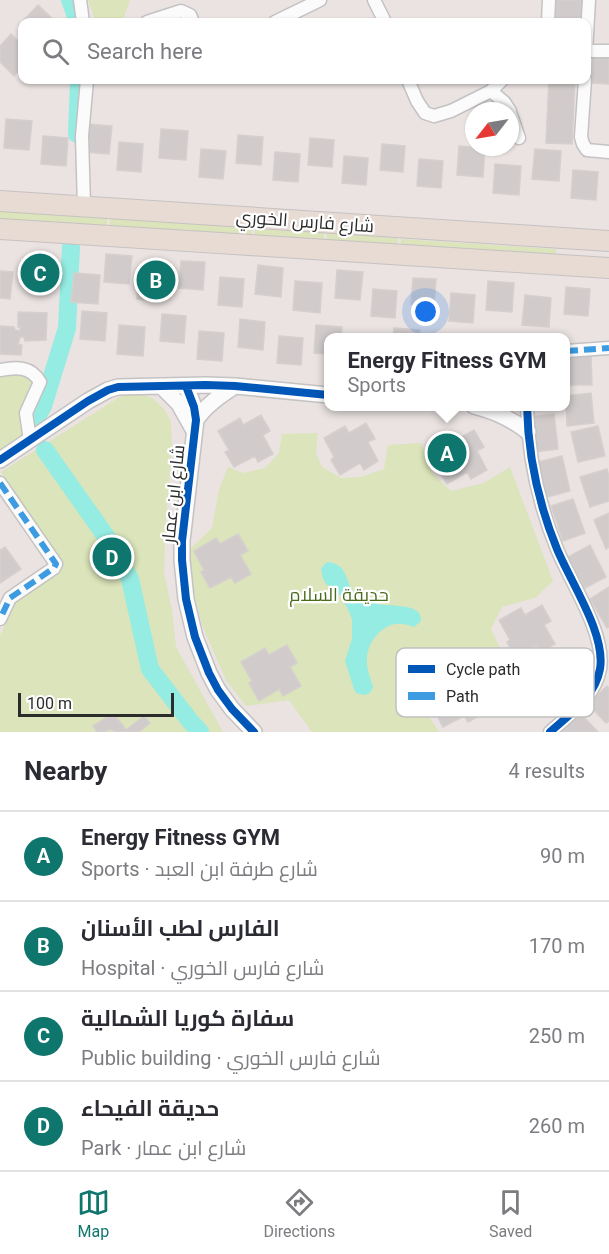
<!DOCTYPE html>
<meta charset="utf-8">
<style>
body{margin:0;font-family:Roboto,Cairo,sans-serif;background:#f7f7f7;color:#2b2b33}
.compass{position:absolute;left:465px;top:102px;width:54px;height:54px;border-radius:50%;background:#fff;box-shadow:0 2px 4px #0004;rotate:239deg}
.scale{position:absolute;left:18px;bottom:15px;width:156px;box-sizing:border-box;padding-left:6px;border:3px solid #2c2c2c;border-top:0;font-size:16px;line-height:21px;white-space:nowrap;color:#2c2c2c;-webkit-text-stroke:4px #fff;paint-order:stroke}
.you{position:absolute;left:426px;top:312px;width:21px;height:21px;margin:-15px;border:4px solid #fff;border-radius:50%;background:#1a73e8;box-shadow:0 0 0 9px #1a73e833}
.badge{display:grid;place-items:center;width:39px;height:39px;border-radius:50%;background:#0f766e;color:#fff;font-size:20px;font-weight:700}
.pin{position:absolute;translate:-50% -50%;border:3px solid #fff;box-shadow:0 2px 6px #0006}
.popup{position:absolute;left:324px;top:333px;width:246px;height:78px;box-sizing:border-box;display:grid;place-content:center;border-radius:12px;background:#fff;filter:drop-shadow(0 2px 4px #0005);font-size:20px;white-space:nowrap;color:#7c7c81}
.popup b{font-size:22px;color:#2b2b33}
.popup::after{content:'';position:absolute;left:50%;top:100%;margin-left:-12px;border:12px solid transparent;border-top-color:#fff}
.list{margin:0;padding:0;list-style:none}
h2{display:flex;justify-content:space-between;align-items:center;height:78px;margin:0;padding:0 24px;font-size:26px}
h2 small{font-size:20px;font-weight:400;color:#7c7c81}
.list li{display:grid;grid-template-columns:39px 1fr auto;gap:18px;align-items:center;box-sizing:border-box;height:90px;padding:0 24px;border-top:2px solid #e1e1e2}
.list b{display:block;font-size:22px;white-space:nowrap}
.list p{margin:0;font-size:20px;white-space:nowrap;color:#7c7c81}
.list em{font-size:20px;font-style:normal;color:#7c7c81}
.icon{flex:none;width:33px;height:33px;fill:none;stroke:currentColor;stroke-width:2;stroke-linecap:round;stroke-linejoin:round}
.map{position:relative;flex:none;width:609px;height:732px;overflow:hidden}
.search{position:absolute;background:#fff;box-shadow:0 2px 4px #0004;left:18px;right:18px;top:18px;height:66px;display:flex;align-items:center;gap:15px;box-sizing:border-box;padding:0 21px;border-radius:12px;color:#7c7c81;font-size:22px}
.sheet{height:438px;background:#fff}
nav{display:flex;justify-content:space-around;align-items:center;box-sizing:border-box;height:84px;border-top:2px solid #e1e1e2;background:#fff;font-size:16px;color:#7c7c81}
nav a{display:grid;justify-items:center;gap:3px}
nav .on{color:#0f766e}
.map>svg:first-child{display:block}
.green{fill:#dbe4ba}
.water{fill:#95ece2}
.lines{fill:none;stroke-linecap:round;stroke-linejoin:round}
.river{stroke:#95ece2;stroke-width:18}
.building{fill:#d1cccb;stroke:#d5cfce;stroke-width:1.5}
.minor-casing{stroke:#c4c2c3;stroke-width:15}
.tertiary-casing{stroke:#c4c2c3;stroke-width:18}
.primary-casing{stroke:#c6c2c2;stroke-width:22}
.minor{stroke:#fcfbfb;stroke-width:12}
.tertiary{stroke:#fcfbfb;stroke-width:15}
.primary{stroke:#e7dbd4;stroke-width:20}
.quiet{stroke:#3d9ce1;stroke-width:6;stroke-dasharray:12 6;stroke-linecap:butt}
.cycleway-casing{stroke:#fff;stroke-width:11}
.cycleway{stroke:#0057b8;stroke-width:8}
.labels{text-anchor:middle;dominant-baseline:central;stroke-width:4.5;stroke-linejoin:round;paint-order:stroke}
.street-label{font-size:18px;fill:#2c2c2c;stroke:#fff}
.park-label{font-size:18px;fill:#496b1a;stroke:#fff}
.key{fill:#fff;stroke:#c0c0c0;stroke-width:1.5}
.key-label{font-size:16px;fill:#2c2c2c}
</style>
<div class="map">
<svg width="609" height="732" viewBox="0 0 609 732">
<rect width="100%" height="100%" fill="#eae3e2"/>
<path class="green" d="M88 0H130L123 20 114 22H96Z
M0 211 107 218V228L0 221Z
M110 218 252 228 251 238 109 228Z
M255 229 324 233V244L254 239Z
M327 233 398 238 397 248 326 244Z
M401 239 556 249V260L401 249Z
M18 372 35 380 27 432 0 450V374Z
M138 392 154 399 165 410 171 422 172 448 166 519 164 572 172 610 176 647 223 732H208L191 714 162 673 151 681 190 732H0V635L19 598 64 565 1 472 121 396Z
M318 433 316 453 322 467 341 478 361 477 384 469 388 445 421 443 433 474 451 491 484 483 510 467 553 581 535 598 502 607 491 629 500 648 525 688 497 710 471 669 436 663 416 696 439 732H312L289 700 246 706 226 680 202 625 192 587 188 551 212 528 219 490 228 467 243 473 265 468 279 453 282 434Z"/>
<path class="water" d="M327 562C350 564 343 583 357 595 361 598 368 601 374 603 386 608 423 601 421 621L414 627C408 625 402 623 395 624 379 627 367 644 367 659 366 669 371 679 373 687L370 693 365 695 356 693 354 689 345 661 352 639V619L347 607 337 591 326 584 323 579 321 569 324 565Z"/>
<g class="lines">
<path class="river" d="M70 0 78 22
M77 134 79 80
M35 420 43 406 67 328 71 247
M45 450 107 538 130 579 150 669 190 721 200 732"/>
</g>
<path class="building" d="M556 0H583L581 22H555Z
M38 5 56 22H22V29L19 25Z
M11 34 22 45V67L14 76 0 62V46Z
M593 53 609 55V84L591 83Z
M549 80H575L572 144 546 143Z
M6 119 32 121 29 150 4 148Z
M86 124 112 126 109 154 84 152Z
M161 129 188 131 186 160 159 158Z
M238 135 263 137 261 165 236 163Z
M43 136 68 138 66 166 41 164Z
M310 138 334 140 332 167 308 165Z
M119 142 143 144 141 172 117 170Z
M382 144 405 146 403 172 380 170Z
M459 146 485 148 483 177 457 175Z
M201 149 226 151 223 179 199 177Z
M535 149 561 151 559 181 532 179Z
M275 152 300 154 298 182 273 180Z
M344 156 368 158 366 185 342 183Z
M419 159 443 161 441 188 417 186Z
M495 164 521 166 519 195 493 193Z
M573 170 598 172 596 200 571 198Z
M106 254 132 256 129 284 104 282Z
M28 257 55 259 52 289 26 287Z
M181 261 205 262 203 290 179 288Z
M258 265 283 268 281 297 255 294Z
M139 270 165 272 163 301 137 299Z
M337 270 363 272 360 300 335 298Z
M0 271 13 272 10 299 0 298Z
M74 273 100 275 98 304 71 302Z
M220 277 244 279 242 307 218 305Z
M413 278 436 279 434 306 411 304Z
M295 281 322 283 320 313 293 310Z
M488 281 514 283 512 312 486 310Z
M566 287 590 289 588 316 564 314Z
M373 289 397 291 395 318 371 316Z
M451 293 475 295 473 323 449 321Z
M525 295 551 298 549 327 522 325Z
M82 311 107 313 105 341 80 339Z
M18 312 47 313 46 340 25 341 24 337H20L18 344 22 345 21 355 0 354V326L14 327 15 330 20 331V326L18 327Z
M162 314 186 316 184 343 160 341Z
M240 319 265 322 263 350 238 347Z
M119 325 145 327 143 356 117 354Z
M316 325 342 327 341 338H328V354L314 353Z
M394 328 420 330 419 338H393Z
M199 331 224 333 222 361 197 359Z
M279 336 303 338 301 365 277 363Z
M566 356H591L592 385H566Z
M591 393 594 423 567 426 566 396Z
M554 414 558 449 534 452 529 417Z
M261 415 270 431 263 435 273 454 258 462 255 456 234 467 225 452 229 450 218 431 240 418 243 425Z
M366 423 375 439 368 442 378 461 364 470 360 463 340 475 331 460 334 457 324 438 345 426 349 433Z
M598 426 605 456 578 462 571 432Z
M474 430 484 447 477 451 487 470 471 479 467 472 447 484 437 467 441 465 430 446 453 433 456 440Z
M562 456 570 491 547 497 538 462Z
M607 469 609 477V501L590 507 580 477Z
M573 499 585 533 563 541 551 506Z
M609 513V547L606 549 594 520Z
M238 534 248 551 240 555 251 574 235 583 231 577 210 588 201 572 204 570 194 551 216 538 220 544Z
M590 545 606 577 585 588 568 557Z
M5 547 21 569 0 583V550Z
M609 587V627L607 628 590 599Z
M542 605 551 621 544 625 555 644 540 652 536 645 515 657 507 642 510 640 499 620 521 608 525 615Z
M287 645 297 663 290 667 301 686 283 696 279 689 259 701 249 683 252 681 241 662 265 648 269 655Z
M470 676 479 691 472 695 483 714 468 722 464 716 443 727 435 712 438 710 427 691 449 679 453 686Z
M607 686 609 688V721L606 723 588 704Z
M578 711 598 732H560L558 730Z
M144 716 150 723 139 732H116L110 729 105 732H97L93 726 107 717 117 718 126 730Z"/>
<g class="lines">
<defs>
<path id="minor" d="M80 0 83 22
M374 0 385 22
M147 22 181 11 190 15 193 22
M275 22 320 0
M548 22 549 0
M586 51H609
M586 52 589 0
M408 80 417 101 425 113 434 116 451 111 491 91 502 80
M585 80 581 137 583 144 587 150 609 152
M491 91 504 102 510 111
M510 112 519 138
M84 206 82 136 87 80
M566 351 609 348
M0 370C16 367 31 366 40 382L26 413 30 440
M527 406C528 455 539 505 557 549 571 583 606 634 600 669 595 697 570 714 550 732
M0 483 56 564 54 568 10 598 0 619"/>
<path id="tertiary" d="M161 386 179 404 193 429
M186 386 194 407 196 420 182 541V560L186 599 195 637 209 673 218 690 232 709 254 732
M474 406C494 411 511 418 528 432
M196 420C206 405 220 396 235 386
M0 460 88 401 108 390 118 387 206 385 235 386 328 395"/>
<path id="primary" d="M0 201 609 241
M0 229 609 268"/>
</defs>
<use href="#minor" class="minor-casing"/>
<use href="#tertiary" class="tertiary-casing"/>
<use href="#primary" class="primary-casing"/>
<use href="#minor" class="minor"/>
<use href="#tertiary" class="tertiary"/>
<use href="#primary" class="primary"/>
<path class="quiet" d="M566 351 609 348
M0 483 56 564 54 568 10 598 0 619"/>
<defs>
<path id="cycleway" d="M186 386 194 407 196 420 182 541V560L186 599 195 637 209 673 218 690 232 709 254 732
M527 406C528 455 539 505 557 549 571 583 606 634 600 669 595 697 570 714 550 732
M0 460 88 401 108 390 118 387 206 385 235 386 328 395"/>
</defs>
<use href="#cycleway" class="cycleway-casing"/>
<use href="#cycleway" class="cycleway"/>
</g>
<g class="labels">
<g class="street-label">
<text transform="translate(305 221) rotate(4)">شارع فارس الخوري</text>
<text transform="translate(173 494) rotate(-84)">شارع ابن عمار</text>
</g>
<g class="park-label">
<text x="339" y="594">حديقة السلام</text>
</g>
</g>
<rect x="396" y="648" width="198" height="69" rx="9" class="key"/>
<rect x="408" y="665" width="27" height="8" fill="#0057b8"/>
<rect x="408" y="692" width="27" height="8" fill="#3d9ce1"/>
<g class="key-label">
<text x="446" y="675">Cycle path</text>
<text x="446" y="702">Path</text>
</g>
</svg>
<svg class="compass" viewBox="-18 -18 36 36"><path d="M0-13l5 13h-10z" fill="#e53935"/><path d="M0 13l5-13h-10z" fill="#7c7c81"/></svg>
<div class="scale">100 m</div>
<div class="you"></div>
<div class="pin badge" style="left:447px;top:453px">A</div>
<div class="popup"><b>Energy Fitness GYM</b>Sports</div>
<div class="pin badge" style="left:156px;top:280px">B</div>
<div class="pin badge" style="left:40px;top:273px">C</div>
<div class="pin badge" style="left:112px;top:557px">D</div>
<div class="search"><svg class="icon" aria-label="search" viewBox="0 0 24 24"><circle cx="10" cy="10" r="6"/><path d="M15 15l6 6"/></svg>Search here</div>
</div>
<section class="sheet">
<h2>Nearby<small>4 results</small></h2>
<ul class="list">
<li><span class="badge">A</span><div><b>Energy Fitness GYM</b><p>Sports · شارع طرفة ابن العبد</p></div><em>90 m</em></li>
<li><span class="badge">B</span><div><b>الفارس لطب الأسنان</b><p>Hospital · شارع فارس الخوري</p></div><em>170 m</em></li>
<li><span class="badge">C</span><div><b>سفارة كوريا الشمالية</b><p>Public building · شارع فارس الخوري</p></div><em>250 m</em></li>
<li><span class="badge">D</span><div><b>حديقة الفيحاء</b><p>Park · شارع ابن عمار</p></div><em>260 m</em></li>
</ul>
</section>
<nav>
<a class="on"><svg class="icon" aria-label="map" viewBox="0 0 24 24"><path d="M3 6l6-2 6 2 6-2v14l-6 2-6-2-6 2zM9 4v14M15 6v14"/></svg>Map</a>
<a><svg class="icon" aria-label="directions" viewBox="0 0 24 24"><path d="M12 3l9 9-9 9-9-9zM9 14v-3h6M13 9l2 2-2 2"/></svg>Directions</a>
<a><svg class="icon" aria-label="saved" viewBox="0 0 24 24"><path d="M7 4h10v16l-5-4-5 4z"/></svg>Saved</a>
</nav>
